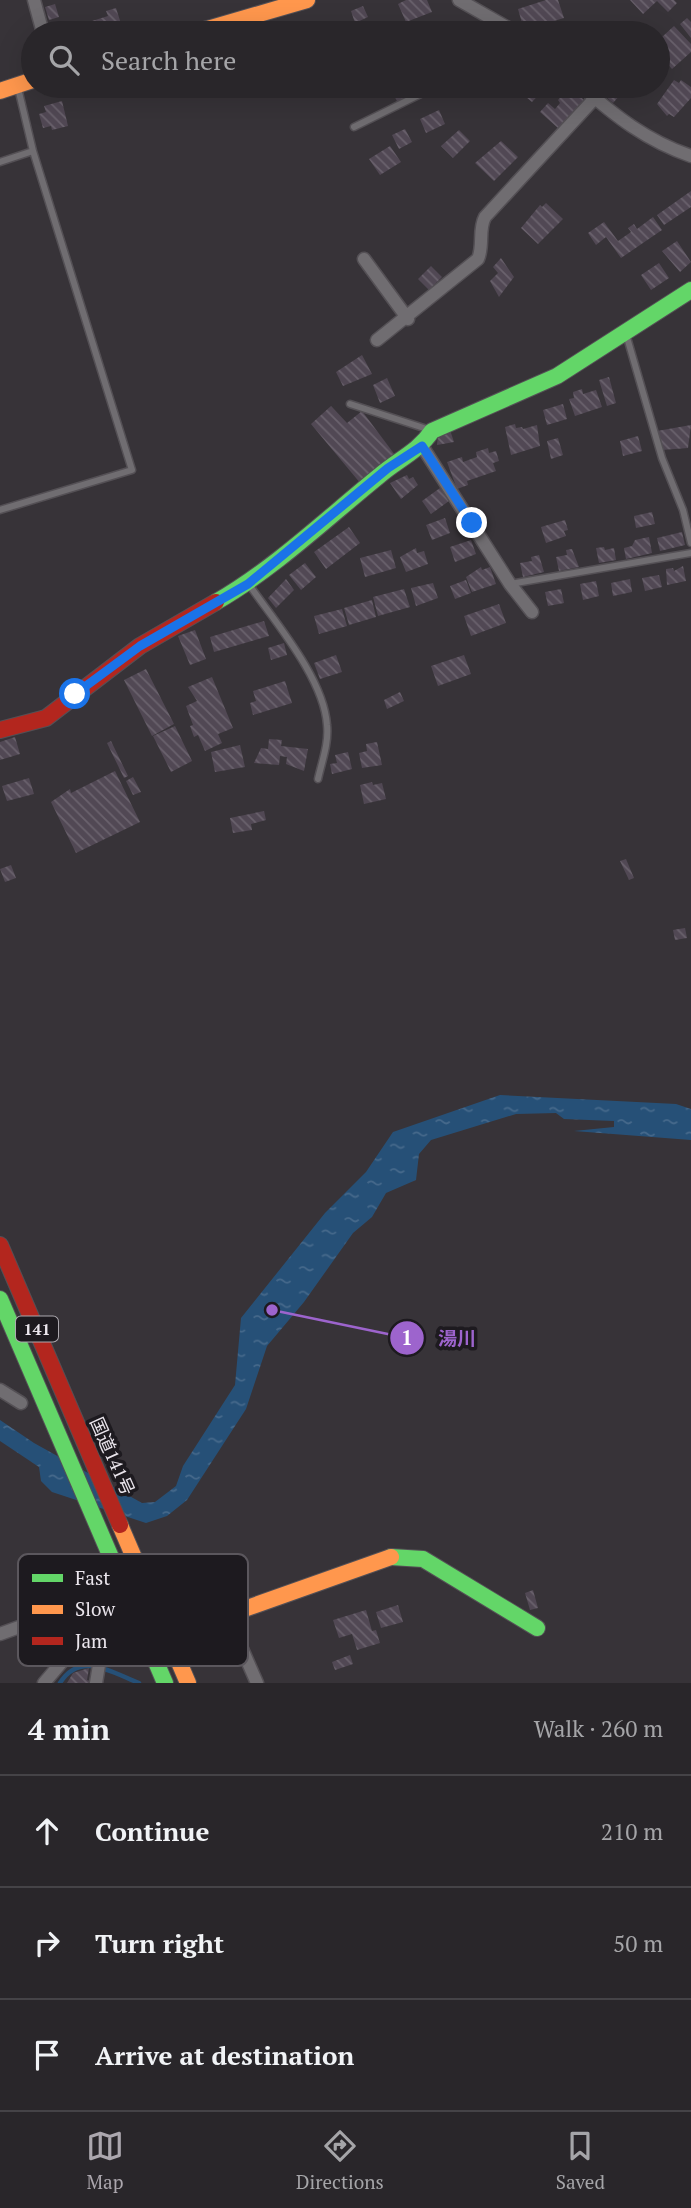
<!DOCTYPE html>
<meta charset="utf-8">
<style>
body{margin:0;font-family:"PT Serif","Noto Sans JP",serif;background:#312e32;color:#f1f3f6}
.stop{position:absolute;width:21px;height:21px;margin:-16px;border:5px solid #1a73e8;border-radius:50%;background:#fff}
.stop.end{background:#1a73e8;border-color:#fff;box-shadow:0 2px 7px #0008}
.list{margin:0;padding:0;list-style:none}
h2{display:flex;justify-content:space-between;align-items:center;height:91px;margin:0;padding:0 28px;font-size:30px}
h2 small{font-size:23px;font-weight:400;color:#a5a5a8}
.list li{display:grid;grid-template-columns:46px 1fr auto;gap:21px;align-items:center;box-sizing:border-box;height:112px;padding:0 28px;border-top:2px solid #454347}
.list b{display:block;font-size:26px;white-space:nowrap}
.list em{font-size:23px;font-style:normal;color:#a5a5a8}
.icon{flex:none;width:38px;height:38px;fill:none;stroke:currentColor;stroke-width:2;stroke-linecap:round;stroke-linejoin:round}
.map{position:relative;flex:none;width:691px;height:1683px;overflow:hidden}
.search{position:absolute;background:#29262a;box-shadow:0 7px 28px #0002;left:21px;right:21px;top:21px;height:77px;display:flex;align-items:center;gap:18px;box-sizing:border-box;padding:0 24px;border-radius:38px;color:#a5a5a8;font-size:26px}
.sheet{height:427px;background:#29262a}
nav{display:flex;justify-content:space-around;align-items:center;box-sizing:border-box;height:98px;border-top:2px solid #454347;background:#29262a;font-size:19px;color:#a5a5a8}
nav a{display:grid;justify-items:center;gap:4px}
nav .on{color:#aca7ae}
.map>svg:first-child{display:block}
.water{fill:url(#water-ripples)}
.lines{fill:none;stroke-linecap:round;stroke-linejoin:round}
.stream{stroke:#265077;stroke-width:4.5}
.building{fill:url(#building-back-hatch)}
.lane-casing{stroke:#545055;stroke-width:9}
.street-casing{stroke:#545055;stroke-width:15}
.fast-casing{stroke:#545055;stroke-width:18}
.slow-casing{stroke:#545055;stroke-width:18}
.jam-casing{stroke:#545055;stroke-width:18}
.lane{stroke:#706d71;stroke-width:6}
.street{stroke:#706d71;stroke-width:12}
.fast{stroke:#63d668;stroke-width:16}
.slow{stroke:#ff974d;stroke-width:16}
.jam{stroke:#b3261e;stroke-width:16}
.route{stroke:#1a73e8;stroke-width:9}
.labels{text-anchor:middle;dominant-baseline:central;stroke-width:7;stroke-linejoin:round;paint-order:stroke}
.shield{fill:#1d1a1f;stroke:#ada9af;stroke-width:2}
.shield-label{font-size:16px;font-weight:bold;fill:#ebe6ed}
.street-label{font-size:18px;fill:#ebe6ed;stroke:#1d1a1f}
.key{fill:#1d1a1f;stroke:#5b575d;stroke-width:2}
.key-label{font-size:19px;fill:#ebe6ed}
.leader{fill:none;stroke:#9d64cd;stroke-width:2.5}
.callout-dot{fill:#9d64cd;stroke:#1d1a1f;stroke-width:2.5}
.mark-label{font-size:21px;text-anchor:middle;font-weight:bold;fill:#fff}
.callout-label{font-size:19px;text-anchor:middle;font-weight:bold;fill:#9d64cd;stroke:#1d1a1f;stroke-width:7;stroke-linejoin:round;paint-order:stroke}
</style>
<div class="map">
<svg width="691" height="1683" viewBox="0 0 691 1683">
<defs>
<pattern id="water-ripples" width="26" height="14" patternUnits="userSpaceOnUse" patternTransform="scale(1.75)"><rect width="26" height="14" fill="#265077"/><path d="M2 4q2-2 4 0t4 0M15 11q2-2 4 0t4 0" fill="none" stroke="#46698b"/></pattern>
<pattern id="building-back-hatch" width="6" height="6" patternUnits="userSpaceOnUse" patternTransform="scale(1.75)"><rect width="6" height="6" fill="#514854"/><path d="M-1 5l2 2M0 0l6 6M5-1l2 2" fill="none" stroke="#6a626d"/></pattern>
</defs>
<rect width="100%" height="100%" fill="#373338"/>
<path class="water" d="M500 1095 676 1104 691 1109V1140L574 1131 614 1127V1121L564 1119 556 1113 516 1114 431 1140 419 1154 416 1180 386 1193 372 1217 353 1233 304 1302 267 1346 246 1409 187 1500 167 1516 146 1523 52 1492 41 1481 39 1467 0 1441V1420L34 1443 142 1503 155 1502 176 1486 183 1466 235 1385 241 1318 325 1213 366 1172 393 1132Z"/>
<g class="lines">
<path class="stream" d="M60 1683C80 1651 111 1672 139 1683"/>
</g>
<path class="building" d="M406 0H427L432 12 406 22 398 4Z
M546 0H558L564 18 524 30 518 9Z
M630 0H674L677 3 668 12 657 1 643 14Z
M55 4 59 17 49 20 45 7Z
M363 6 368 17 355 23 351 11Z
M116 8 124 33H75L73 27 108 16 106 11Z
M687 18 691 22V38L680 24Z
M152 22 156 33H129L127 29Z
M674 26 691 44V52L672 69 658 53V33H647L653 28 662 37Z
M674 80 679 83 681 80 691 87V98L674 117 669 114 667 116 657 104Z
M389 86H415L416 89 398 103Z
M528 86H547L532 102 521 93Z
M594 86H612L621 94 613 103Z
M567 90 571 94 574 90 584 100 558 128 540 112 548 103 555 109 560 103 558 100Z
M62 101 68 126 52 130 51 126 43 128 39 114 46 112 44 106Z
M439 110 445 124 426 133 420 119Z
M405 129 412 142 399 149 392 135Z
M459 130 470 141 453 158 441 146Z
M501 141 518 157 494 181 475 163Z
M390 146 401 162 380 175 369 159Z
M691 191V207L664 225 657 215Z
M546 203 563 219 538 244 521 228 540 205 542 207Z
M653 217 662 230 621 258 606 237 596 245 588 233 604 222 618 241 631 232 628 228 634 224 637 229Z
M677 241 691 262 680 272 662 251Z
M501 258 514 277 499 297 490 281 498 273 493 267Z
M659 263 669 278 651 290 641 275Z
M431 266 442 277 429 290 418 279Z
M362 355 372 374 343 386 336 372Z
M609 377 616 403 607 406 599 380Z
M387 378 395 396 380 403 373 385Z
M582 389 583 394 596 390 602 407 575 416 569 399 574 398 573 392Z
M563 404 567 419 547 425 543 410Z
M331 406 347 423 362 411 395 455 361 484 311 424Z
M515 424 516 428 522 427 523 429 537 425 540 446 511 455 505 427Z
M691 425 688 448 662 450 657 431Z
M450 430 454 442 437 445 438 434Z
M638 436 642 451 623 456 620 441Z
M558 438 563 455 551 459 547 441Z
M488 448 489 453 496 451 499 461 493 463 496 471 467 481 468 485 457 489 447 462 462 457 463 462 477 457 476 452Z
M407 475 409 479 413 477 418 485 401 499 390 483Z
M440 488 449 501 431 514 422 501Z
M652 512 655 524 636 528 634 516Z
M445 518 450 533 432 540 426 525Z
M565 520 568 530 564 531 566 536 546 543 541 527Z
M349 527 360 543 326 569 314 552Z
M682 532 685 545 660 551 657 538Z
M649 537 652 553 626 559 624 548 632 546 635 540Z
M471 540 476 554 455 562 450 547Z
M604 547 605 550 614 548 616 560 599 563 596 548Z
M416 548 417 553 424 551 428 564 406 572 400 557Z
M572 549 579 567 559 571 556 557 567 555 566 550Z
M391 550 396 568 365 577 360 558Z
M539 555 544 572 523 577 520 563 532 561 531 557Z
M305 563 316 577 301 590 289 575Z
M683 566 686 581 667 585 666 569 673 568 674 571Z
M481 567 482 570 490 567 496 584 472 592 466 577Z
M659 575 662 587 645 591 642 578Z
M286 579 294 590 276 608 268 598Z
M630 579 632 592 613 596 611 583Z
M466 580 471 593 455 599 450 586Z
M596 581 599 596 583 600 580 584Z
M433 583 438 598 416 606 411 588Z
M404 589 410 607 378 616 373 597Z
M561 589 564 603 548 606 545 592Z
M372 600 376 617 349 625 344 608Z
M499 604 506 623 471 636 464 616Z
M342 609 347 626 319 634 314 616Z
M264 621 269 636 214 652 210 637Z
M195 630 206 659 190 665 178 636Z
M284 643 287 655 271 660 268 648Z
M336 655 342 672 320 679 314 663Z
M464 655 471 674 438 686 431 666Z
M146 669 174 724 152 736 124 680Z
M212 677 233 728 218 734 222 743 205 751 198 735 194 737 190 726 193 725 186 706 197 701 188 687Z
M285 681 292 703 253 715 250 703 256 701 253 691Z
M400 692 404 701 387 709 384 700Z
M175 726 192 761 171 772 153 736Z
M15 737 20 754 0 760V742Z
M269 739 282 740 281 746 308 749 304 771 286 764 287 757 280 756 279 765 254 763 261 748 268 749Z
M111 741 128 776 124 778 107 743Z
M377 742 382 765 362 768 359 753 367 751 366 744Z
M240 745 245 767 215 772 211 752Z
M348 752 352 769 332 774 330 764 337 763 335 755Z
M115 771 140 822 76 853 51 802 70 789 71 793Z
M133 777 141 792 133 795 126 781Z
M29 778 34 794 7 801 2 786Z
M372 782 373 785 382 783 386 799 364 804 360 785Z
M264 811 266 820 251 824 252 830 233 833 230 818Z
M626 859 634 878 629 880 620 861Z
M11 865 16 878 5 882 0 869Z
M685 928 687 938 675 940 673 930Z
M533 1590 538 1608 530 1610 525 1593Z
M398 1605 403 1622 381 1628 376 1612Z
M366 1610 372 1631 376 1630 380 1643 357 1650 352 1634 339 1638 333 1620Z
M350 1655 353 1664 335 1670 332 1662Z
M89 1668 87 1680 95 1683H67L73 1673Z"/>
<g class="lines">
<defs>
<path id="lane" d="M18 88 33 151
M354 127 437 86
M0 162 33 151 132 470 0 510
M626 334 662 458 683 510 691 543
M350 404 430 430
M510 584 691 553
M250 586C276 623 324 679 327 725 329 743 322 761 318 779"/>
<path id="street" d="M34 0 43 33
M459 0 517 33
M581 86C615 116 647 141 691 156
M364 259 408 319
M377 340 478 259C484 245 478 230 485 217L595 98
M422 446 510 584 532 612
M0 1390 21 1403
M224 1617 235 1633 257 1683
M0 1634 33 1622 41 1626 67 1656 148 1644
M44 1683 67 1656
M96 1683 101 1653"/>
<path id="fast" d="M216 602C275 568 326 519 379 476 397 460 418 452 432 431L557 376 691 290
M0 1299 165 1683
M391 1557 423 1559 537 1628"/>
<path id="slow" d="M194 33 307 0
M0 91 33 80
M120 1525 188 1683
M157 1640 391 1557"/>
<path id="jam" d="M0 730 46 718 140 646 216 602
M0 1245 120 1525"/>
</defs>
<use href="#lane" class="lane-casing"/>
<use href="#street" class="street-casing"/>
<use href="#fast" class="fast-casing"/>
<use href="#slow" class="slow-casing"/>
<use href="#jam" class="jam-casing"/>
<use href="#lane" class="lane"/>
<use href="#street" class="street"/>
<use href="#fast" class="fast"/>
<use href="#slow" class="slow"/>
<use href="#jam" class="jam"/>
</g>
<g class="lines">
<path class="route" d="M75 694 140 646 248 584 388 468 422 446 472 523"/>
</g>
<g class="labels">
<rect class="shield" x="16" y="1316.5" width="42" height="25" rx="5"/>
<g class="shield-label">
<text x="37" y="1329">141</text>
</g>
<g class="street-label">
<text transform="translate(113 1456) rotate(66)">国道141号</text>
</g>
</g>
<rect x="18" y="1554" width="230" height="112" rx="10" class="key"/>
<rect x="32" y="1574" width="31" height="8" fill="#63d668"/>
<rect x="32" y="1605" width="31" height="9" fill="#ff974d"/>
<rect x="32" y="1637" width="31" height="8" fill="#b3261e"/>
<g class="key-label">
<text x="75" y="1585">Fast</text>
<text x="75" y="1616">Slow</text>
<text x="75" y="1648">Jam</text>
</g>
<path class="leader" d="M272 1310L407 1338"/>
<g class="callout-dot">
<circle cx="272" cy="1310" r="7"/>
<circle cx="407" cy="1338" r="18"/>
</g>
<g class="mark-label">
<text x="407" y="1345">1</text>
</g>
<g class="callout-label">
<text x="457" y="1345">湯川</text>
</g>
</svg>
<div class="stop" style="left:75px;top:694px"></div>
<div class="stop end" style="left:472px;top:523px"></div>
<div class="search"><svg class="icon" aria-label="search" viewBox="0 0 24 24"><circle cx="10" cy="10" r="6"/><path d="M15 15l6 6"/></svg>Search here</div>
</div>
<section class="sheet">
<h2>4 min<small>Walk · 260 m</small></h2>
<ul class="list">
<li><svg class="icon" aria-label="ahead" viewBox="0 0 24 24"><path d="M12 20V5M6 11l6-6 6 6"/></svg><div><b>Continue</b></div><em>210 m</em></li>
<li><svg class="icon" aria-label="right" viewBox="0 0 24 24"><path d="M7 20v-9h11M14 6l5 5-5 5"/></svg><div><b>Turn right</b></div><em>50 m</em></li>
<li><svg class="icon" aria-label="arrive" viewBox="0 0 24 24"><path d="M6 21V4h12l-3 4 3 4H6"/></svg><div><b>Arrive at destination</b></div></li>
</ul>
</section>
<nav>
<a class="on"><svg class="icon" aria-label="map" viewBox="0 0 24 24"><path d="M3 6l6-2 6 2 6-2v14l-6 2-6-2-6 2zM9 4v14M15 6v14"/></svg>Map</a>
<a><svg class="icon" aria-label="directions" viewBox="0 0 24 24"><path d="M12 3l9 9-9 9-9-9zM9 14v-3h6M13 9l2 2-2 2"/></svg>Directions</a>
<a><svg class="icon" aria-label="saved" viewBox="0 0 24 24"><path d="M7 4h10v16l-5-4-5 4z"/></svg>Saved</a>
</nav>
